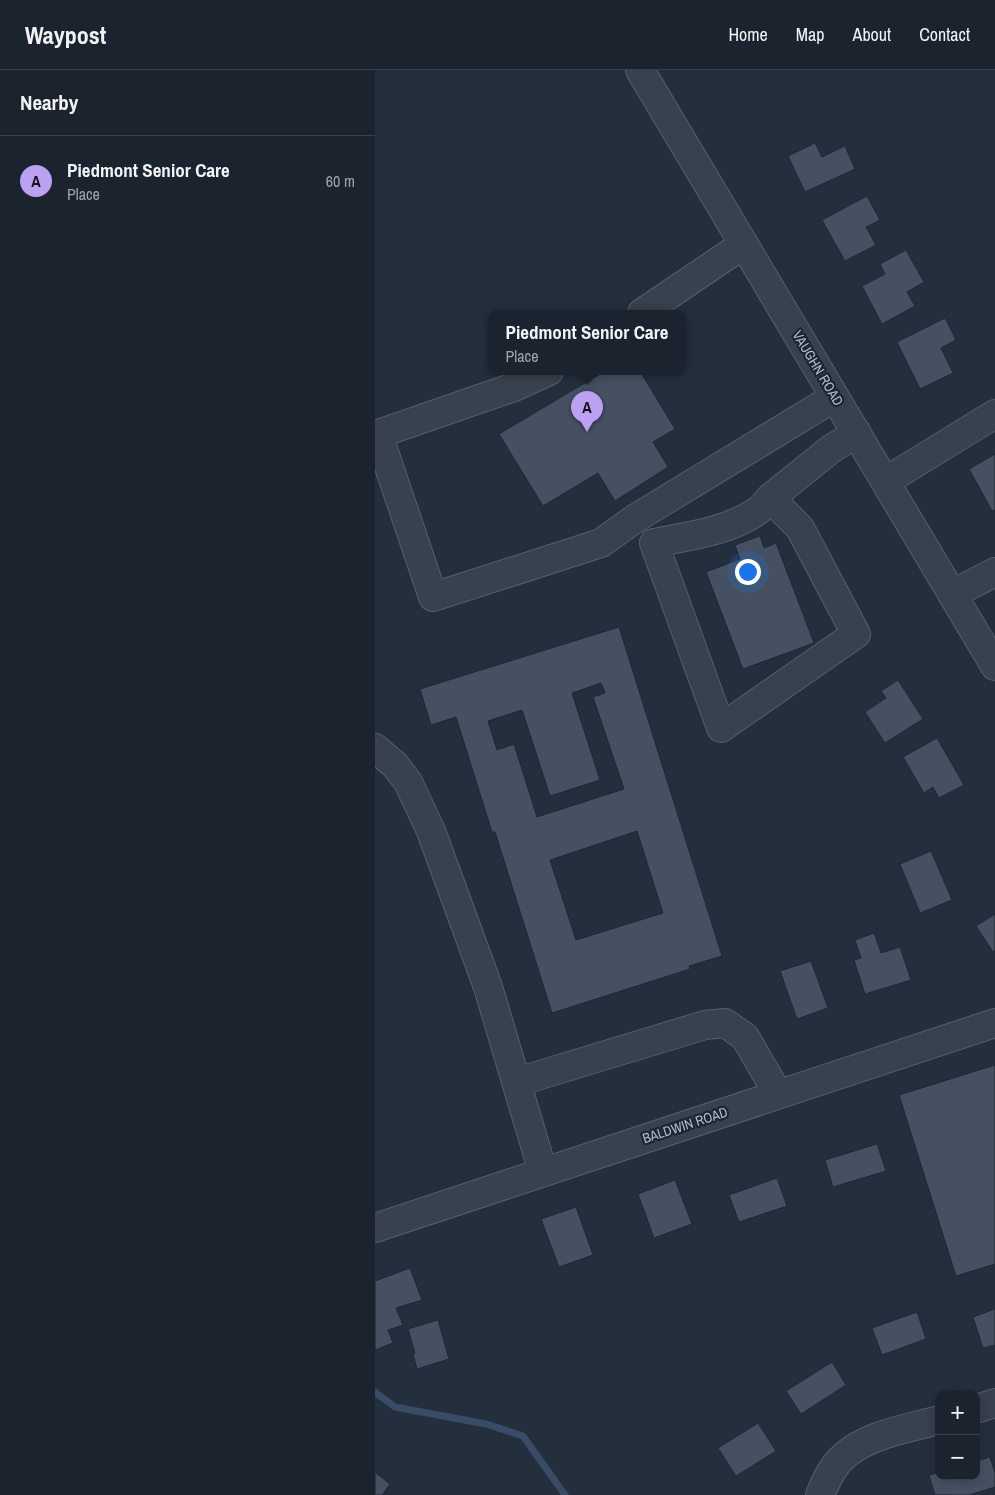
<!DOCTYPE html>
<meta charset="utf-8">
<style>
body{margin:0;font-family:"Archivo Narrow",sans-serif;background:#282f3a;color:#f1f3f6}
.controls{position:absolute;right:15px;bottom:15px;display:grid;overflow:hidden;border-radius:10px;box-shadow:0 2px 12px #0003}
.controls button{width:45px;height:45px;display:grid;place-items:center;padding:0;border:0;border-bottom:1px solid #39404a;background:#1b232e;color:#f1f3f6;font:25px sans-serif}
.you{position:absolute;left:372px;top:501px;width:18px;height:18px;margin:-12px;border:4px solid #fff;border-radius:50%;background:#1a73e8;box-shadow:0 0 0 8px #1a73e833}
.badge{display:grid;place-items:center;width:32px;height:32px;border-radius:50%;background:#bca0f2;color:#111;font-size:16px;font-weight:700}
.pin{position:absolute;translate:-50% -41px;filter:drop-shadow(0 1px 2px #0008)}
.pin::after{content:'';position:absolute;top:26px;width:18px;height:15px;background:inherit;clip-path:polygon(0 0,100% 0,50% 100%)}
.popup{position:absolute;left:113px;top:240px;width:198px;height:65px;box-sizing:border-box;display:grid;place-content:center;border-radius:10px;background:#1b232e;filter:drop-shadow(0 1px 4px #0005);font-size:16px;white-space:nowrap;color:#a0a4aa}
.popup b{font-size:19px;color:#f1f3f6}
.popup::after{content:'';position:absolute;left:50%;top:100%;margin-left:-10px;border:10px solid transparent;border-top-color:#1b232e}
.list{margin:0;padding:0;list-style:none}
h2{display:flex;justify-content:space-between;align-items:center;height:65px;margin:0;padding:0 20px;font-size:21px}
h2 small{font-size:16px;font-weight:400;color:#a0a4aa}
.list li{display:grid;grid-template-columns:32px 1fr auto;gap:15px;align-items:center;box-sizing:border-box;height:90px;padding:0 20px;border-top:1px solid #39404a}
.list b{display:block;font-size:19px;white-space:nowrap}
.list p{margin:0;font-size:16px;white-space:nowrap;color:#a0a4aa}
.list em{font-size:16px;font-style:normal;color:#a0a4aa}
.map{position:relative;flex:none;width:620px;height:1425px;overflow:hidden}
header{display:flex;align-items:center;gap:30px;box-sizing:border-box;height:70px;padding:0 25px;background:#1b232e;border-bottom:1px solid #39404a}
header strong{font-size:24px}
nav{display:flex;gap:28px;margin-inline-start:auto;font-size:18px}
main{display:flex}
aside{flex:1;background:#1b232e}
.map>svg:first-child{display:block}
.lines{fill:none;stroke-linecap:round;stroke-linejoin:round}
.stream{stroke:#394c67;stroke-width:7}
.building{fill:#455162;stroke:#1f2835;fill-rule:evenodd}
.minor-casing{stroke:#565f6c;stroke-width:30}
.minor{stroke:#38414e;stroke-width:28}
.labels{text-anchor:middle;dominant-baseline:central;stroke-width:4.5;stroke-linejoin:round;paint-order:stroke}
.street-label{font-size:14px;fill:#b4bcc9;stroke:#1d2633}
</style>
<header>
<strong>Waypost</strong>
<nav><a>Home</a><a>Map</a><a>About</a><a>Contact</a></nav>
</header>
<main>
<aside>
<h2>Nearby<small></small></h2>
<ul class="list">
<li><span class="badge">A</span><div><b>Piedmont Senior Care</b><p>Place</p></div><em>60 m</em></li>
</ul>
</aside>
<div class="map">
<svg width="620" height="1425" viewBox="0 0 620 1425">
<rect width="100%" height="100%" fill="#242f3e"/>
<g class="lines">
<path class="stream" d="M0 1322 20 1337 111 1354 148 1366 190 1425"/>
</g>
<path class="building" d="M440 73 447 87 470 76 480 99 430 122 413 86Z
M492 126 505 150 491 157 501 175 470 191 447 150Z
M531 180 549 212 532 222 540 236 507 254 487 216 510 204 505 194Z
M570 248 581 270 566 278 578 303 545 319 522 272Z
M230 301H265L300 359 278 372 293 397 240 431 223 403 168 436 124 364Z
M620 384V440L617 441 594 399Z
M385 466 389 478 401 473 439 573 368 599 331 502 365 489 360 475Z
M244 557 347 886 314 896 315 899 177 943 120 762H117L81 647 56 655 45 619ZM226 613 230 623 218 627 249 719 162 747 139 674 122 680 113 651 147 640 175 726 225 710 197 623ZM262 761 288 843 201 870 175 790Z
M523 610 548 649 510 673 490 642 511 628 506 621Z
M562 668 589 715 564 728 558 717 549 723 528 687Z
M556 781 577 830 545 843 525 794Z
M620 844V881L618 882 601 856Z
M499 863 506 883 525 877 536 910 490 924 479 890 486 888 480 870Z
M436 891 453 938 422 949 405 901Z
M620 995V1194L581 1206 524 1025Z
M502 1074 511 1101 458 1117 450 1090Z
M402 1108 412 1136 364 1152 354 1125Z
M300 1110 317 1154 279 1168 263 1124Z
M201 1137 218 1185 184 1197 166 1149Z
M35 1198 47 1230 21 1238 28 1255 13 1260 18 1273 0 1280V1211Z
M620 1239V1275L608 1278 598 1247Z
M542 1242 551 1269 507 1285 497 1258Z
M63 1250 74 1289 42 1299 38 1284 40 1283 33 1259Z
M457 1292 471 1315 426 1344 411 1321Z
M383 1353 401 1381 361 1406 343 1378Z
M615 1387 620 1403V1417L594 1425H560L554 1405 564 1402V1406H601V1391Z
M0 1402 15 1414 7 1425H0Z"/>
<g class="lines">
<defs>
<path id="minor" d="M265 0 620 596
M267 243 369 174
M174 301 139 317 3 364 58 527 226 473 261 448 460 327
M511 411 620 344
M395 428C391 433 386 439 381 442 351 462 313 466 279 473L346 658 481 564 425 458 395 428 456 379 482 363
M578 524 620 502
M0 678 20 695 33 712 56 761 113 917 168 1102
M142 1012 330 955 350 953 370 967 403 1024
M0 1158 620 953
M601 1339 620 1333
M445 1425C450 1413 455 1401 464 1391 488 1365 531 1359 564 1350"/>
</defs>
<use href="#minor" class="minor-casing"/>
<use href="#minor" class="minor"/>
</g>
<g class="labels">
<g class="street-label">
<text transform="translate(443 298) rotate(59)">VAUGHN ROAD</text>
<text transform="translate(310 1055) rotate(-18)">BALDWIN ROAD</text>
</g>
</g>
</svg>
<div class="controls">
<button>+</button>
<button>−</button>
</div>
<div class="you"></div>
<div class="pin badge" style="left:212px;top:362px">A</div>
<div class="popup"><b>Piedmont Senior Care</b>Place</div>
</div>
</main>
